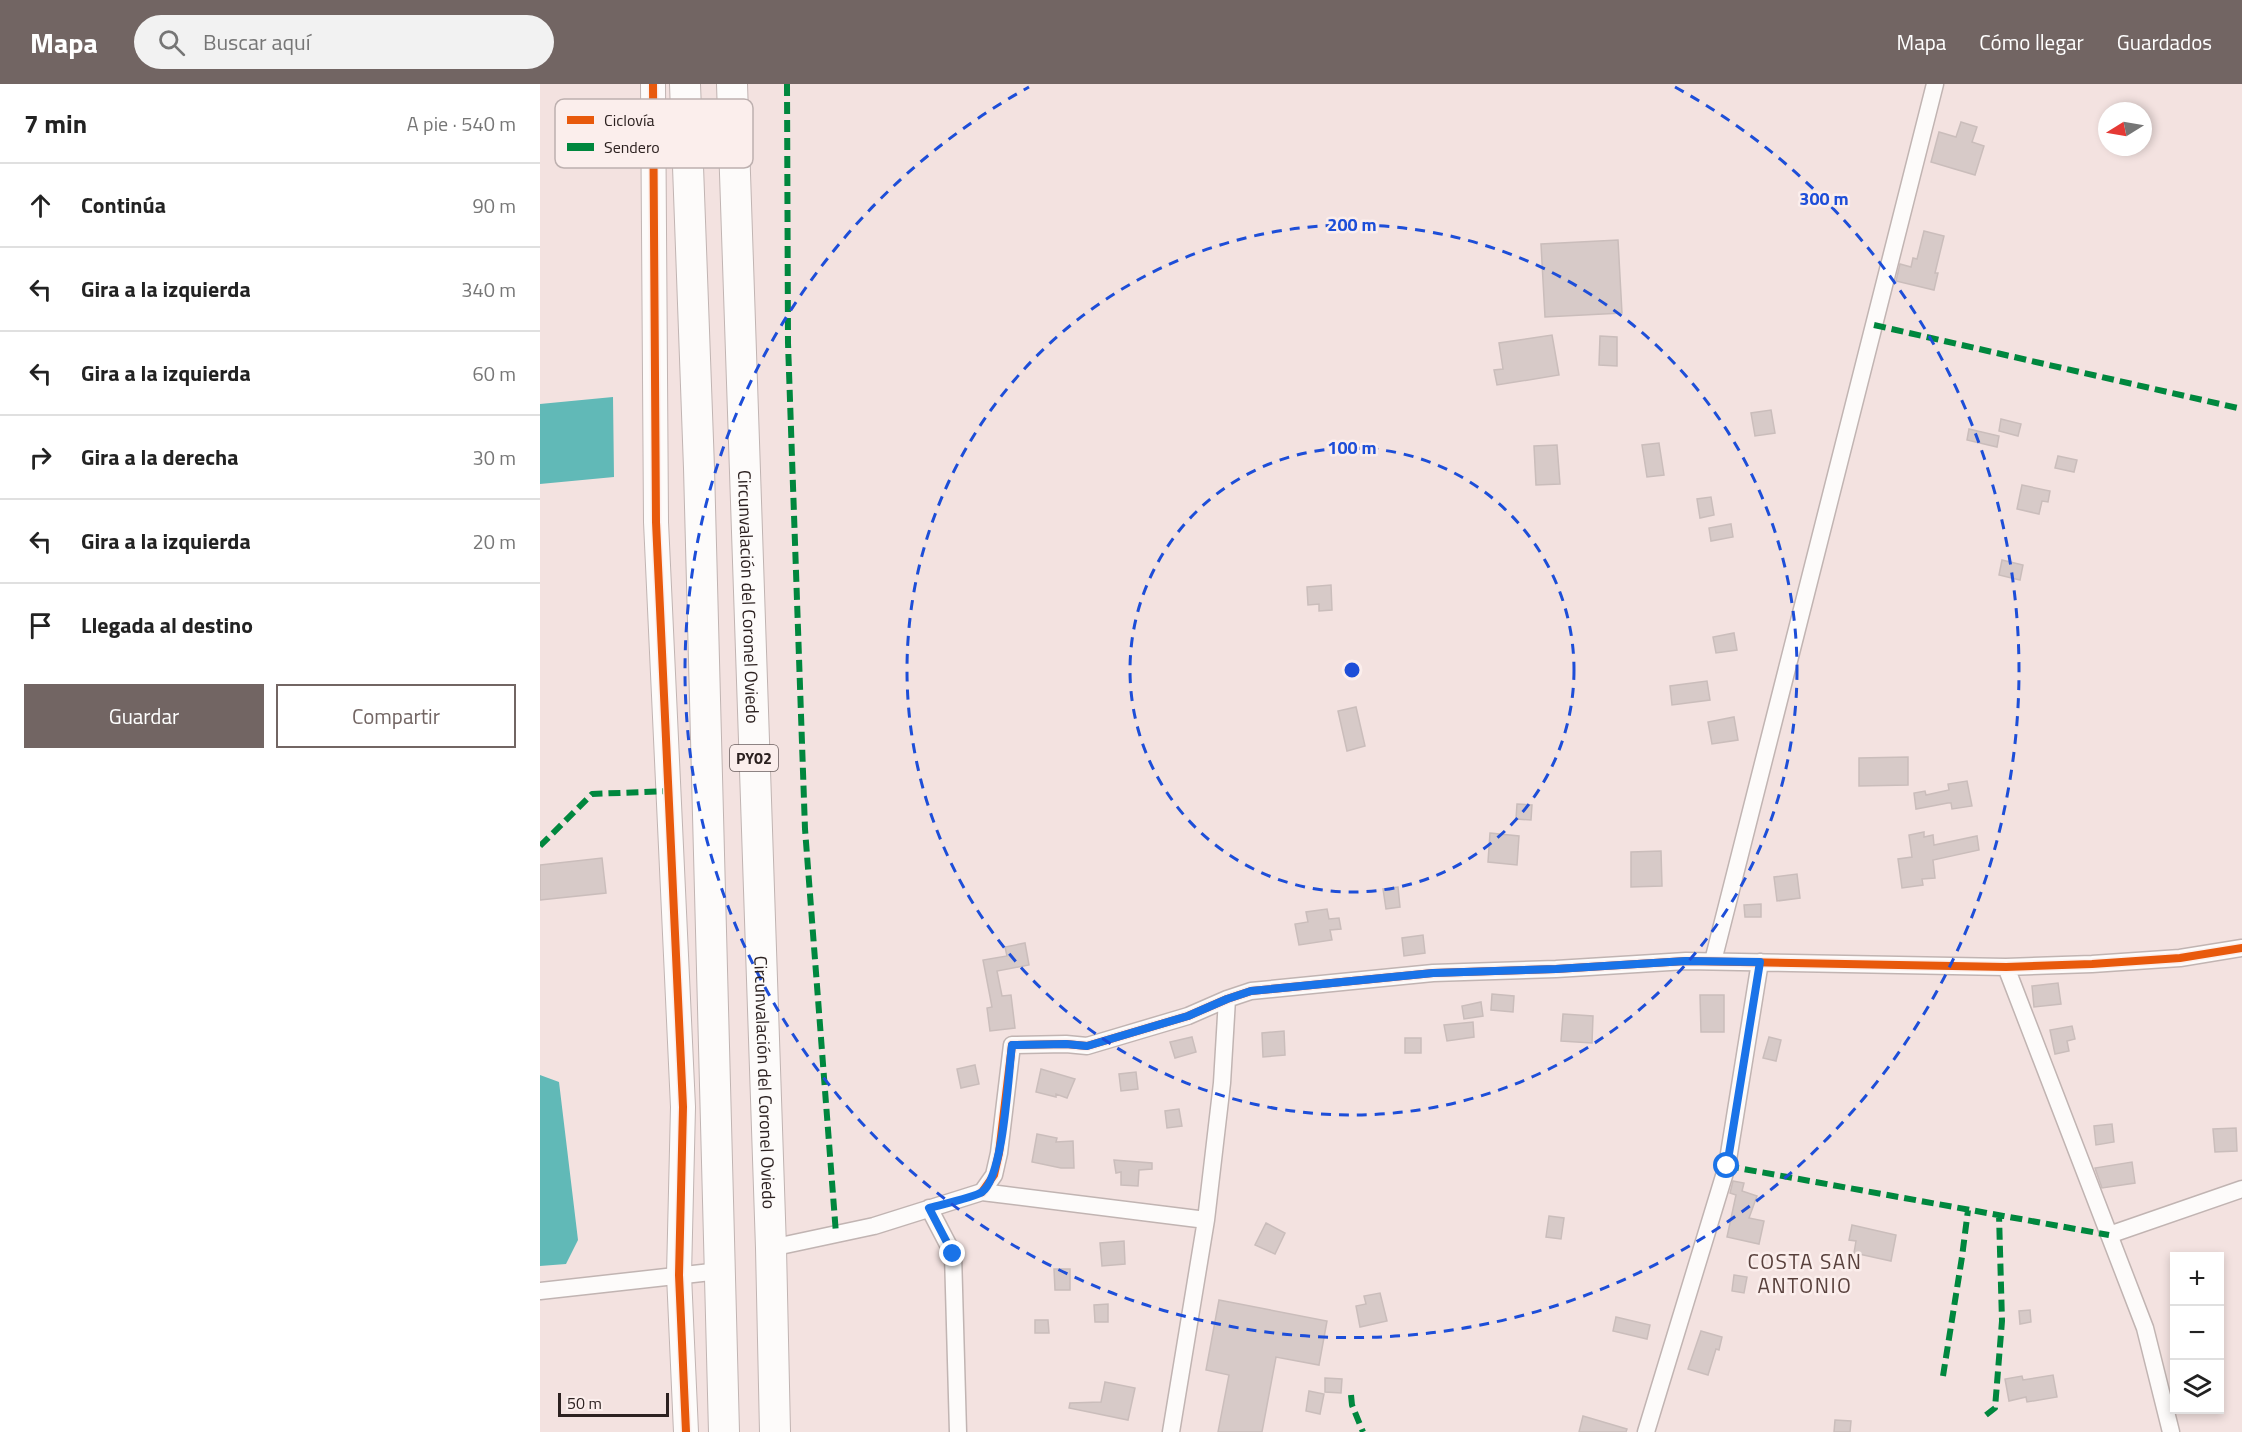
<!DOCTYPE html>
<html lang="es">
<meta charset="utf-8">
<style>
body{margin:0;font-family:"Titillium Web",sans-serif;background:#f2f2f2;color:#222}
.controls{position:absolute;right:18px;bottom:18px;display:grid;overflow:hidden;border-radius:0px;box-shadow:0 3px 9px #0003}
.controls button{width:54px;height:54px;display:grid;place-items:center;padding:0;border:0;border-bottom:2px solid #e0e0e0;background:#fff;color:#222;font:30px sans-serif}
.compass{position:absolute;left:1558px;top:18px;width:54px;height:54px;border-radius:50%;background:#fff;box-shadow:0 3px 9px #0003;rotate:259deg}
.scale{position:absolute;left:18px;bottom:15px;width:111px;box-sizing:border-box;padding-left:6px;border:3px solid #2c2120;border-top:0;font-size:16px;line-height:21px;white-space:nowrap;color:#2c2120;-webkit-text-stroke:4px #fbeeec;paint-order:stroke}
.stop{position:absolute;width:18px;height:18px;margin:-14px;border:4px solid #1a73e8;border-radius:50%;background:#fff}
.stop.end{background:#1a73e8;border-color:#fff;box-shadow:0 2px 6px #0008}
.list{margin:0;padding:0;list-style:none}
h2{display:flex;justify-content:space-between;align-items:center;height:78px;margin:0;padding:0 24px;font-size:26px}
h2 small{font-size:20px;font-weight:400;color:#767676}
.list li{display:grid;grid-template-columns:39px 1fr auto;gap:18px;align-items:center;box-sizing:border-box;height:84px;padding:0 24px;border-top:2px solid #e0e0e0}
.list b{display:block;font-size:22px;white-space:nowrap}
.list em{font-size:20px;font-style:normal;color:#767676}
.actions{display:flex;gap:12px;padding:18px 24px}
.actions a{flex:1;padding:14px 0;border:2px solid #726563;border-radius:0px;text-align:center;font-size:21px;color:#726563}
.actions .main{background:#726563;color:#fff}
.icon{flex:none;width:33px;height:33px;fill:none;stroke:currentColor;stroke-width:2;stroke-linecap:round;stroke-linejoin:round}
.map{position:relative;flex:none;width:1702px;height:1348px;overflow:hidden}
header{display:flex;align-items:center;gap:36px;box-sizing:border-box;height:84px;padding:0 30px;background:#726563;color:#fff}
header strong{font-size:28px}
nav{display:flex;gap:33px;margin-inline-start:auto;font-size:21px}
.search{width:420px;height:54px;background:#f2f2f2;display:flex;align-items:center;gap:15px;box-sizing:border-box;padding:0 21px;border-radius:33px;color:#767676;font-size:22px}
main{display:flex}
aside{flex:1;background:#fff}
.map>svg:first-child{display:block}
.water{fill:#61b9b7}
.building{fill:#d7cac8;stroke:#cabdbb;stroke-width:1.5}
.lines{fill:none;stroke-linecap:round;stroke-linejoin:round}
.street-casing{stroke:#c1b4b2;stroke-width:19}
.secondary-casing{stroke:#c1b4b2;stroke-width:26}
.highway-casing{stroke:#c1b4b2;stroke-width:32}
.street{stroke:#fdfbfa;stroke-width:16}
.secondary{stroke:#fdfbfa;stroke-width:24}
.highway{stroke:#fdfbfa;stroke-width:30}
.quiet{stroke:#00873e;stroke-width:6;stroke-dasharray:12 6;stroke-linecap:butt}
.cycleway-casing{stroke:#fbeeec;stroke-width:11}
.cycleway{stroke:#e8590c;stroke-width:8}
.route{stroke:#1a73e8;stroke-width:8}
.ring{fill:none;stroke:#1d4ed8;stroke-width:3;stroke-dasharray:10 8}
.labels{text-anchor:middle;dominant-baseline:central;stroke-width:5;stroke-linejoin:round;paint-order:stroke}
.shield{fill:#fbeeec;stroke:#6a5e5d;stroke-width:1.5}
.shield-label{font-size:16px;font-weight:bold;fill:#2c2120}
.street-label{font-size:18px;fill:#2c2120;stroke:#fbeeec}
.quarter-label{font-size:21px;letter-spacing:1.5px;fill:#58403c;stroke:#fbeeec}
.key{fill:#fbeeec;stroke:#bdb0af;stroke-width:1.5}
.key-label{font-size:16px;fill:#2c2120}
.centre{fill:#1d4ed8;stroke:#fbeeec;stroke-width:3}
.ring-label{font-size:18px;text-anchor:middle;font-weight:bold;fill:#1d4ed8;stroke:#fbeeec;stroke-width:5;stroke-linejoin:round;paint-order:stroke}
</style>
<header>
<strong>Mapa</strong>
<div class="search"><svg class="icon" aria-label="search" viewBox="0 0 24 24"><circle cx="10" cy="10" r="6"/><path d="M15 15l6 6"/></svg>Buscar aquí</div>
<nav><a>Mapa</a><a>Cómo llegar</a><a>Guardados</a></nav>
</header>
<main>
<aside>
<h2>7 min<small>A pie · 540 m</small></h2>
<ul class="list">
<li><svg class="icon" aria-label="ahead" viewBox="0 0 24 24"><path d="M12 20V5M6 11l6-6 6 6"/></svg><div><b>Continúa</b></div><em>90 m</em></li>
<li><svg class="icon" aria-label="left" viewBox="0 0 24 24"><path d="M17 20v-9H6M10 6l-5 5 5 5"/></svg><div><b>Gira a la izquierda</b></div><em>340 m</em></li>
<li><svg class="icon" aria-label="left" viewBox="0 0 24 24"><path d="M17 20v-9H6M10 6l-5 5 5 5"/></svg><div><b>Gira a la izquierda</b></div><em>60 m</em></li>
<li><svg class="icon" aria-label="right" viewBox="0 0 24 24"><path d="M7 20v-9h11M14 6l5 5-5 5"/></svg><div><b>Gira a la derecha</b></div><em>30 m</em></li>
<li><svg class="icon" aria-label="left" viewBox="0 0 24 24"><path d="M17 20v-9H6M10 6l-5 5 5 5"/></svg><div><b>Gira a la izquierda</b></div><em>20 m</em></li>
<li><svg class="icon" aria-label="arrive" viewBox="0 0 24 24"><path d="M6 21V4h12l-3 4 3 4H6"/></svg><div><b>Llegada al destino</b></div></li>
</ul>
<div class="actions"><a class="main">Guardar</a><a>Compartir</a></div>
</aside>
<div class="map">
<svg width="1702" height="1348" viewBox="0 0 1702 1348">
<rect width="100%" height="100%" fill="#f3e2e0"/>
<path class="water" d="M73 313 74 393 0 400V320Z
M0 991 19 998 38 1156 26 1180 0 1182Z"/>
<path class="building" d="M1421 38 1437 43 1432 58 1444 62 1435 91 1391 78 1399 48 1416 53Z
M1384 147 1404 152 1395 189H1398L1394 206 1356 197 1360 180 1371 183 1373 174 1377 175Z
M1078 156 1082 229 1005 233 1001 160Z
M1012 251 1019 291 957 301 954 286 963 285 959 259Z
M1060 252 1077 253V282L1059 281Z
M1231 326 1235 349 1215 352 1211 329Z
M1461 335 1481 340 1478 352 1459 347Z
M1429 345 1459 352 1457 363 1427 356Z
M1119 359 1124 391 1107 393 1102 361Z
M1017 361 1020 400 996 401 994 362Z
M1518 372 1537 376 1534 388 1515 384Z
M1482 401 1510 407 1508 418 1502 417 1499 430 1477 425Z
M1171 413 1174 431 1160 434 1157 415Z
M1191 440 1193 453 1171 457 1169 444Z
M1462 476 1483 481 1480 496 1459 491Z
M791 501 792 526 779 527V520L768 521 767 503Z
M1194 549 1197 566 1176 569 1173 553Z
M1167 597 1170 616 1132 621 1130 602Z
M816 623 825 662 807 667 798 627Z
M1194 633 1198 656 1172 660 1168 638Z
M1368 673V701L1319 702V674Z
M1427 697 1432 722 1412 725 1411 719H1408L1376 725 1374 709 1385 707 1386 711 1409 706 1408 700Z
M977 720 992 721 991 736 976 735Z
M1384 748V753L1393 751 1394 761 1437 752 1439 766 1393 776 1395 794 1382 795 1383 801 1362 804 1358 775 1372 773 1369 751Z
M950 749 979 752 977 781 948 778Z
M1121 767 1122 802 1091 803V768Z
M62 774 66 809 0 816V781Z
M1257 790 1260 814 1237 817 1234 793Z
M858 803 860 823 846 825 843 805Z
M1221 820V833H1205L1204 821Z
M787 825 789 835 799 834 801 845 790 846 792 856 759 861 755 840 768 838 766 828Z
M883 851 885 869 864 872 862 854Z
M485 859 489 881 457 887 462 912 471 911 475 944 450 947 447 924 452 923 443 876 467 872 465 863Z
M1518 899 1521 920 1494 923 1492 902Z
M952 910 974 912 973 928 951 926Z
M1160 911H1184V948H1161Z
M941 918 943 932 924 935 922 922Z
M1023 930 1053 932 1052 959 1021 957Z
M933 938 934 953 907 957 904 941Z
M1532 942 1535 955 1527 957 1529 967 1515 970 1510 946Z
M744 947 745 971 723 973 722 949Z
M652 953 656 968 635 974 630 958Z
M1229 953 1241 956 1236 977 1223 974Z
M865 954H881V969H865Z
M435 981 439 1000 421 1004 417 985Z
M501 985 535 995 527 1014 516 1010V1013L496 1008Z
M596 988 598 1005 581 1007 579 990Z
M639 1025 642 1042 627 1044 625 1027Z
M1572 1040 1574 1058 1556 1061 1554 1042Z
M1696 1044 1697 1067 1675 1068 1673 1045Z
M497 1050 517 1054 516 1058 533 1057 534 1084H521L492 1078Z
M574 1076 612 1079V1085L599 1086 598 1102 581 1101V1088L576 1089Z
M1592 1078 1595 1099 1562 1104 1555 1084Z
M1193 1097 1204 1099 1202 1107 1217 1112 1209 1134 1224 1137 1219 1160 1187 1153 1196 1111 1190 1109Z
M1009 1132 1024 1134 1021 1155 1006 1153Z
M726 1139 745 1149 735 1170 715 1161Z
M1312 1141 1356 1151 1351 1177 1314 1169 1316 1157 1309 1156Z
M584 1157 585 1180 562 1182 560 1159Z
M514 1185H530V1206H515Z
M1194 1191 1207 1193 1204 1209 1192 1207Z
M840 1209 847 1237 820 1243 816 1222 826 1220 824 1212Z
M679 1216 787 1237 779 1281 736 1273 722 1348H678L689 1291 666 1286Z
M568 1220V1238H555L554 1221Z
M1490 1226 1491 1238 1480 1240 1479 1227Z
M1076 1233 1110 1241 1107 1255 1073 1247Z
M495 1236H508L509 1249H495Z
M1161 1247 1182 1253 1179 1266 1176 1265 1168 1291 1148 1285Z
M1513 1291 1517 1313 1487 1318 1486 1313 1469 1317 1465 1295 1482 1292 1483 1296Z
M785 1294 802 1295 801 1309 785 1308Z
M565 1298 595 1304 588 1336 529 1324 530 1319 561 1318Z
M769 1307 784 1310 780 1330 766 1327Z
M1043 1332 1087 1345 1086 1348H1039Z
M1295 1336 1311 1337 1310 1348H1294Z"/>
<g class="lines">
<defs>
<path id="street" d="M1173 877 1395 0
M1466 883 1605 1244 1631 1348
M442 1108 454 1091 459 1069 472 961 526 960 547 962 648 932 687 915 711 907 893 889 1016 885 1146 877 1466 883 1552 880 1640 874 1702 864
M389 1124 413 1170 418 1348
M1569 1151 1702 1105
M231 1164 334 1142 442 1108 666 1136
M0 1207 180 1187
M631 1348 666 1136 682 999 687 915
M1106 1348 1187 1082 1220 878"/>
<path id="secondary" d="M113 0 116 438 143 1023 139 1191 146 1348"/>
<g id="highway">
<path d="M145 0 159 384 184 1348"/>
<path id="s1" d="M192 0 231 1164 235 1348"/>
</g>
</defs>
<use href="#street" class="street-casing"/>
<use href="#secondary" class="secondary-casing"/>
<use href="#highway" class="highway-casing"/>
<use href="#street" class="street"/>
<use href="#secondary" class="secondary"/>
<use href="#highway" class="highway"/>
<path class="quiet" d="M247 0 248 259 265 745 296 1150
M1334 241 1702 325
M0 762 52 710 128 707
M1187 1082 1569 1151
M1403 1292 1422 1173 1428 1126
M811 1311 812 1321 823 1348
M1446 1331 1455 1324 1462 1237 1459 1131"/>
<defs>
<path id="cycleway" d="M113 0 116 438 143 1023 139 1191 146 1348
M442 1108 454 1091 459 1069 472 961 526 960 547 962 648 932 687 915 711 907 893 889 1016 885 1146 877 1466 883 1552 880 1640 874 1702 864"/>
</defs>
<use href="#cycleway" class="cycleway-casing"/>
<use href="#cycleway" class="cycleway"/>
</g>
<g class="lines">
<path class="route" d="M413 1170 389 1124C400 1121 435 1113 442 1108 464 1092 468 991 472 961L526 960 547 962 648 932 687 915 711 907 893 889 1016 885 1146 877 1220 878 1187 1082"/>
</g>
<g class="ring">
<circle cx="812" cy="586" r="222"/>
<circle cx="812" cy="586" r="445"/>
<path d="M1135 3A667 667 0 1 1 489 3"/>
</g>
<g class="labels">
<rect class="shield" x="190" y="661" width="48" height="26" rx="4.5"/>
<g class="shield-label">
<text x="214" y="674">PY02</text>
</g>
<g class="street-label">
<text stroke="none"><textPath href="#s1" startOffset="513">Circunvalación del Coronel Oviedo</textPath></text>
<text stroke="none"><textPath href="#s1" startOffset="999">Circunvalación del Coronel Oviedo</textPath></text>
</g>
<g class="quarter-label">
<text x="1265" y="1177">COSTA SAN<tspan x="1265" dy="24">ANTONIO</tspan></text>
</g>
</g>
<rect x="15" y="15" width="198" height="69" rx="9" class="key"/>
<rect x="27" y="32" width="27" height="8" fill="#e8590c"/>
<rect x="27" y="59" width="27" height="8" fill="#00873e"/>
<g class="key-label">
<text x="64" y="42">Ciclovía</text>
<text x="64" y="69">Sendero</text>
</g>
<circle cx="812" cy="586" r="9" class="centre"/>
<g class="ring-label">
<text x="1284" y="121">300 m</text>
<text x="812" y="147">200 m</text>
<text x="812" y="370">100 m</text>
</g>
</svg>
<div class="controls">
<button>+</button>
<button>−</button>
<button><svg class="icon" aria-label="layers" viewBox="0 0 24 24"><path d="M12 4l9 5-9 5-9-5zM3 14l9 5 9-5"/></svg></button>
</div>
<svg class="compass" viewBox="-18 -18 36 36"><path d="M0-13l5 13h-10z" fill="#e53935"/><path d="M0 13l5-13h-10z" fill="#767676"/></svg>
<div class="scale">50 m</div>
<div class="stop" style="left:1187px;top:1082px"></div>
<div class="stop end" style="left:413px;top:1170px"></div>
</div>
</main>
